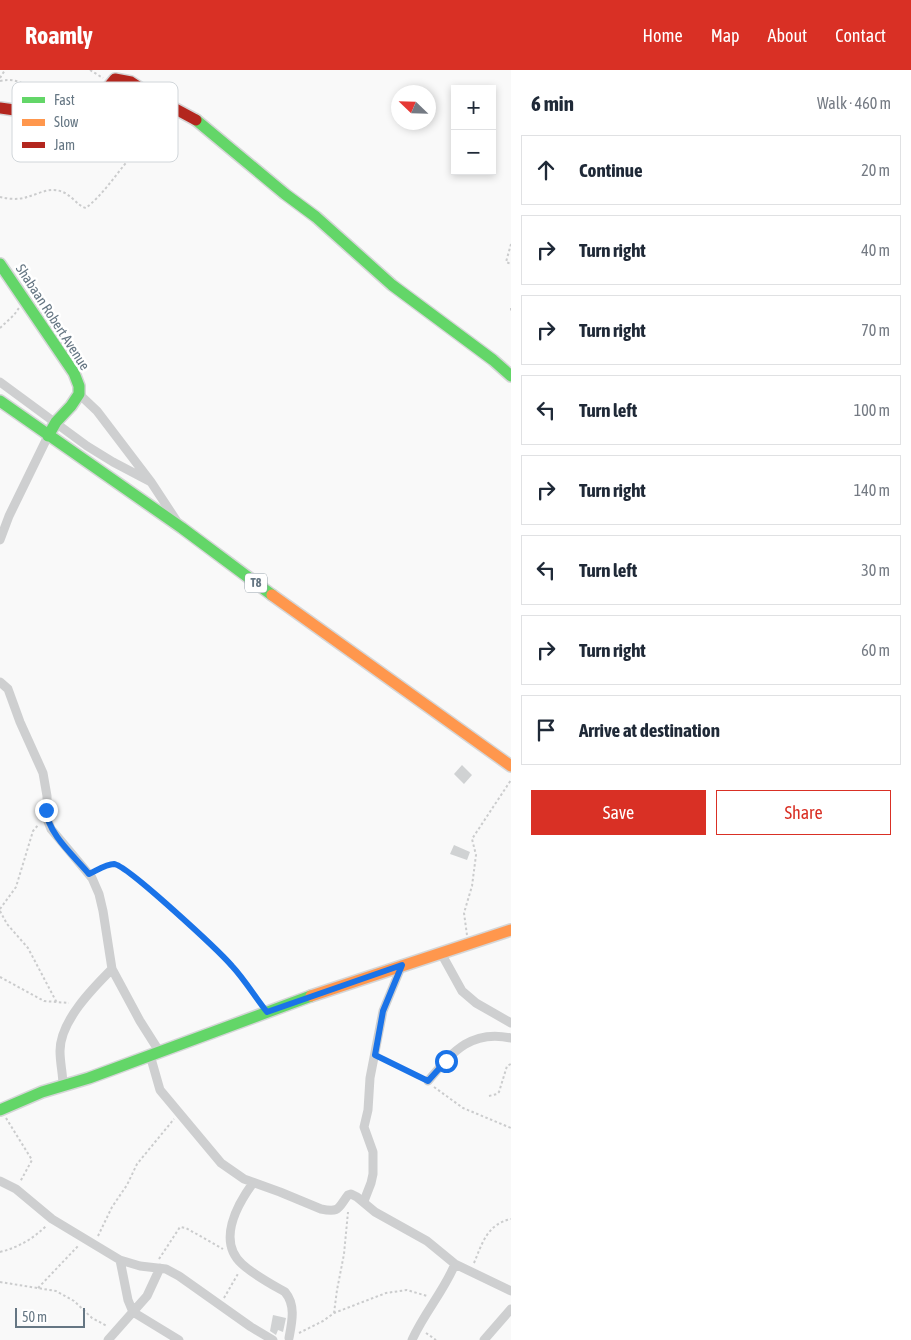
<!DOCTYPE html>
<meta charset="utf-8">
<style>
body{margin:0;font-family:"Asap Condensed",sans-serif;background:#f6f6f7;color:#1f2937}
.controls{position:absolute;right:15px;top:15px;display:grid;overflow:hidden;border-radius:0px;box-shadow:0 2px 8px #0003}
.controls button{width:45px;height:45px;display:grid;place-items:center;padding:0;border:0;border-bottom:1px solid #e0e1e3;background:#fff;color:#1f2937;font:25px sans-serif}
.compass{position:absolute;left:391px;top:15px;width:45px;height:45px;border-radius:50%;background:#fff;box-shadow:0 2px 8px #0003;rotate:293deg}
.scale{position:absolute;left:15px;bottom:12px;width:70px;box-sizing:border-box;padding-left:5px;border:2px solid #657683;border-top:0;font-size:14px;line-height:18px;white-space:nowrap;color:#657683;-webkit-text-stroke:4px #fff;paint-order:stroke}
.stop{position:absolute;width:15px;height:15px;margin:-11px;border:4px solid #1a73e8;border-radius:50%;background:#fff}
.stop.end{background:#1a73e8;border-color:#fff;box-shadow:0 1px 5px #0008}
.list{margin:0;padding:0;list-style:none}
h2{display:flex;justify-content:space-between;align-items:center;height:65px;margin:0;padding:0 20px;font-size:21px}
h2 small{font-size:16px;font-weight:400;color:#747a83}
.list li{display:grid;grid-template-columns:32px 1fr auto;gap:15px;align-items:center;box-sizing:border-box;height:70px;margin:0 10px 10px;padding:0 10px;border:1px solid #e0e1e3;border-radius:0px}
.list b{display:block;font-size:19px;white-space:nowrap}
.list em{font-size:16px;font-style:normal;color:#747a83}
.actions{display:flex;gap:10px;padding:15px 20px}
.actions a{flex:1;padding:11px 0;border:1px solid #d93025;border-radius:0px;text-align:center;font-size:18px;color:#d93025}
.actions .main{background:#d93025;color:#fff}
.icon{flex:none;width:28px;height:28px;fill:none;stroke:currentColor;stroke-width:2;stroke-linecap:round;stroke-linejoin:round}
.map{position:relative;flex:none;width:511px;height:1270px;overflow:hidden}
header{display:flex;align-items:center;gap:30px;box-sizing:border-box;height:70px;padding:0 25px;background:#d93025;color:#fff}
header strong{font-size:24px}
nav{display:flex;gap:28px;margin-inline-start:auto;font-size:18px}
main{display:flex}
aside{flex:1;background:#fff}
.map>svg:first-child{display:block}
.building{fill:#d0d2d3}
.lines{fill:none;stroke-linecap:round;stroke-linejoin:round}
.fast-casing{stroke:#d5d6d7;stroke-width:14}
.slow-casing{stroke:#d5d6d7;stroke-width:14}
.jam-casing{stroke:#d5d6d7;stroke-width:14}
.path{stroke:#cbcccd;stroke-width:2;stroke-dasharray:2.5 2.5;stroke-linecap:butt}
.street{stroke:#cecfd0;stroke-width:9}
.fast{stroke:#63d668;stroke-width:11}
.slow{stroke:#ff974d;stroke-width:11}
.jam{stroke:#b3261e;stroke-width:11}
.route{stroke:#1a73e8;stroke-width:6}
.labels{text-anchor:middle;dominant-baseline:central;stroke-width:5;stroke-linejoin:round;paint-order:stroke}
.shield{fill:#fff;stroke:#939fa8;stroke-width:1}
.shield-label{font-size:12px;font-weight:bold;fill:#657683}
.street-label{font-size:14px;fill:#657683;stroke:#fff}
.key{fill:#fff;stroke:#d1d6da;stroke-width:1}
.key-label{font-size:14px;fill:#657683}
</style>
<header>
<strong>Roamly</strong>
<nav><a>Home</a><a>Map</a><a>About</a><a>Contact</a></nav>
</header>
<main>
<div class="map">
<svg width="511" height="1270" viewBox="0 0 511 1270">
<rect width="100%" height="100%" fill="#f9f9f9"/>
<path class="building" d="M462 695 472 705 464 714 454 704Z
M454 775 470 782 467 790 450 784Z
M273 1245 286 1248 283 1262 278 1260 276 1265 270 1261Z"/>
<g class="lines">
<defs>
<path id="fast" d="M196 50 285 124 316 147 392 215 493 290 511 306
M0 194 74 303 79 316V324L71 336 56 352 48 366
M0 331 182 458 272 525
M0 1040 42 1022 89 1008 311 926"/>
<path id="slow" d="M272 525 511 696
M311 926 511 860"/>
<path id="jam" d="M0 38 36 43 81 40 105 21 115 9 131 12 157 29 196 50"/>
</defs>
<use href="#fast" class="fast-casing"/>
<use href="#slow" class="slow-casing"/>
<use href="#jam" class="jam-casing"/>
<path class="path" d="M90 0 103 8
M0 8 5 0
M0 11C21 6 34 21 48 33
M0 127C8 129 19 130 27 127 35 125 44 120 53 120 70 120 76 136 86 138 106 122 120 98 137 80 148 69 162 61 171 48
M511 174 506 192 511 194
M511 238V243
M0 258 14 245 19 238
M97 801C111 794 113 793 127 801L218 882 234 897 261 934
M0 839 16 817 33 761 39 754
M0 841 7 854 28 878 57 933
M467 865 464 843 472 816 476 785 472 769 511 710
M0 907 44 931 69 933
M382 989 421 1007
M434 1017 463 1038 511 1058
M489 1026 497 1024 499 1022 507 996 511 994
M6 1048 32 1090 20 1112
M98 1166 112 1137 127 1115 137 1094 174 1049
M0 1182C19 1177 33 1169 47 1155
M159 1189 180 1157 186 1158 223 1179
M474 1193C482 1174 487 1154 511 1149
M0 1212 56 1221 74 1231 92 1248 107 1256
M38 1218 79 1175
M224 1228 239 1202
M334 1243 337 1220 344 1184 348 1142
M299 1263 323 1251 334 1243 386 1223 407 1220 427 1226
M426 1263 436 1270"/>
<path class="street" d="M0 312 87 376 113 392 151 412
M79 324 97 341 151 412 176 450
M0 470 9 446 48 366
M0 612 8 619 20 652 43 703 47 726V749L51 759 92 808 99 824 103 841 112 899 140 951 159 981
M441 883 462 921 476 933 511 953
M150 985 160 1020 221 1093 244 1109 280 1122 321 1139C340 1143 338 1138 348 1125L351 1124 357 1127 375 1142 427 1171 455 1194 511 1221
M428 1011C452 983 470 959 511 968
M63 1016C63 1004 60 993 60 981 60 951 93 918 112 899
M0 1111 16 1119 52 1149 120 1190 140 1196 166 1199 179 1206 251 1257 273 1270
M253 1113C237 1135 217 1171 242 1194 254 1205 271 1214 285 1222 296 1235 292 1252 289 1268
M364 1131 371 1113 373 1104V1082L364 1057 368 1040 370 1008 383 941 402 895
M120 1190 128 1230 133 1242 179 1270
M108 1270 147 1226 160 1198
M412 1270C424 1243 444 1221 455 1194
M484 1270 511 1239"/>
<use href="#fast" class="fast"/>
<use href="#slow" class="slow"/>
<use href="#jam" class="jam"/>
</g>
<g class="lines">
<path class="route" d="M46 740C48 764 74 786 89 804 96 801 106 794 114 794 127 795 219 881 232 896 245 910 255 927 267 942L402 895 383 941 375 985 428 1011 446 991"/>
</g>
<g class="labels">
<rect class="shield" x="245" y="503.5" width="22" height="19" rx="4"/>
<g class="shield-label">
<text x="256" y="513">T8</text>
</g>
<g class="street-label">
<text transform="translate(53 247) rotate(57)">Shabaan Robert Avenue</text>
</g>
</g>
<rect x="12" y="12" width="166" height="80" rx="8" class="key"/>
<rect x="22" y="27" width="23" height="6" fill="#63d668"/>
<rect x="22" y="49" width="23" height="7" fill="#ff974d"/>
<rect x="22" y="72" width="23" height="6" fill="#b3261e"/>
<g class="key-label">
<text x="54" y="35">Fast</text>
<text x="54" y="57">Slow</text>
<text x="54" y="80">Jam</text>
</g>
</svg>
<div class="controls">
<button>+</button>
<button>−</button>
</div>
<svg class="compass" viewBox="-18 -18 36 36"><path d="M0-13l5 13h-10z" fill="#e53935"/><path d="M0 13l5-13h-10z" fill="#747a83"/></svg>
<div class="scale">50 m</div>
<div class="stop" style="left:446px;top:991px"></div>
<div class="stop end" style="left:46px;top:740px"></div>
</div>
<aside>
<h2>6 min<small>Walk · 460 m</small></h2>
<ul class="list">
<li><svg class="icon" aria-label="ahead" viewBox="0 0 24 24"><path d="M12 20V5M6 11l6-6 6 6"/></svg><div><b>Continue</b></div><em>20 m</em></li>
<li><svg class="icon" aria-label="right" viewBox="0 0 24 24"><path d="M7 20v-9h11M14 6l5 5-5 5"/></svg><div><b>Turn right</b></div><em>40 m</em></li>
<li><svg class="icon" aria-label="right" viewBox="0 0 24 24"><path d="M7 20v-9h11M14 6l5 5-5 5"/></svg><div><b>Turn right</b></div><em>70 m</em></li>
<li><svg class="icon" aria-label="left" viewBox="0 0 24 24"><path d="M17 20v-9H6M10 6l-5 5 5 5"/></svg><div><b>Turn left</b></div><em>100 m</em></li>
<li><svg class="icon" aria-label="right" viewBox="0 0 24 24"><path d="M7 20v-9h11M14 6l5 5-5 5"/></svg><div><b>Turn right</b></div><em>140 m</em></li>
<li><svg class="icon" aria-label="left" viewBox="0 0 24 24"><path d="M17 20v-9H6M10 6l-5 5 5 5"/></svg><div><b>Turn left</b></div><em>30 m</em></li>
<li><svg class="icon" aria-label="right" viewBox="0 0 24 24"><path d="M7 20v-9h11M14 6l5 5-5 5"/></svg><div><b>Turn right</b></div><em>60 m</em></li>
<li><svg class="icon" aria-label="arrive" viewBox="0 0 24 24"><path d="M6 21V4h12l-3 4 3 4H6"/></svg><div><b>Arrive at destination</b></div></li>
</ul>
<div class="actions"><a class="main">Save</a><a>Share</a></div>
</aside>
</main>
